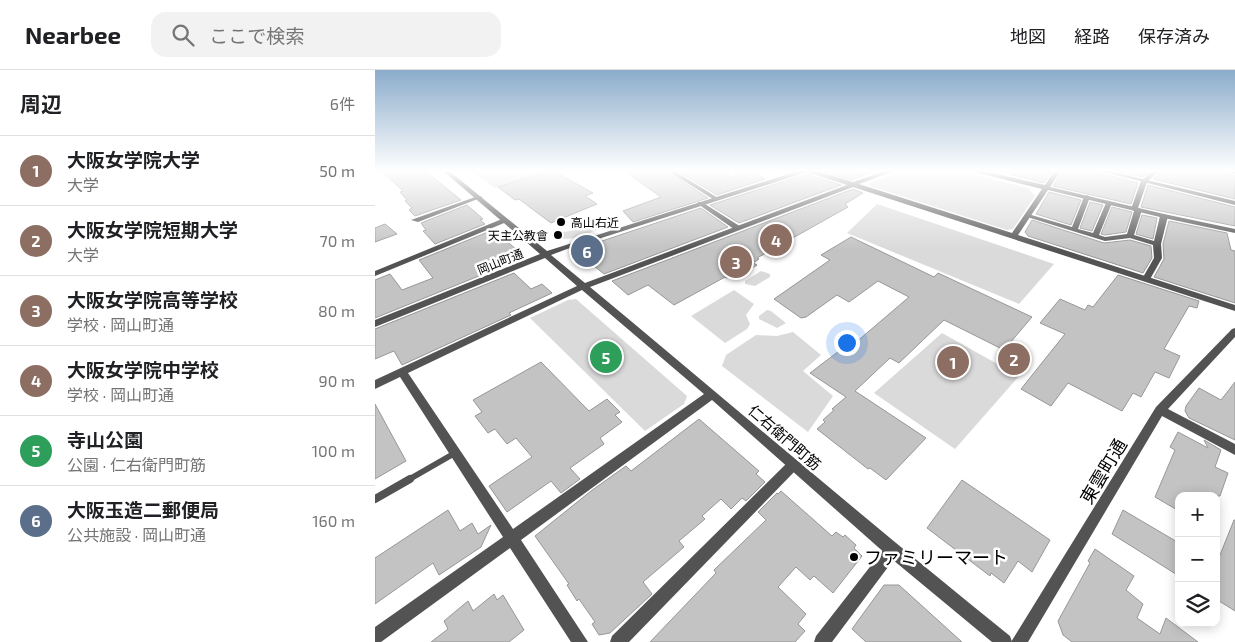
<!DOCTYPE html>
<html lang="ja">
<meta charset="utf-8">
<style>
body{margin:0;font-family:"Exo 2","Noto Sans JP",sans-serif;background:#f2f2f2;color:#202124}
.controls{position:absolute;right:15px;bottom:15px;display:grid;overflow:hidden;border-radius:10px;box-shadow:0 2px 12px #0003}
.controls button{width:45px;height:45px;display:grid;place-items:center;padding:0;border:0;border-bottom:1px solid #e0e0e0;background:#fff;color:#202124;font:25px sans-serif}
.you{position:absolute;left:471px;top:272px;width:18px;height:18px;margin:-12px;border:4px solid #fff;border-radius:50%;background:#1a73e8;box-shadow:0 0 0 8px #1a73e833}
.badge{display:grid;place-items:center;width:32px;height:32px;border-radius:50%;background:#7c3aed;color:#fff;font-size:16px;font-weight:700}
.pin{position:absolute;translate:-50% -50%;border:2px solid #fff;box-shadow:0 1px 5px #0006}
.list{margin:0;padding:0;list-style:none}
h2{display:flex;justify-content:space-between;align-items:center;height:65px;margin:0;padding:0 20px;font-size:21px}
h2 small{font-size:16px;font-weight:400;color:#757577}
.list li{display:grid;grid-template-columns:32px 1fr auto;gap:15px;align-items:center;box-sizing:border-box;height:70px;padding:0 20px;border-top:1px solid #e0e0e0}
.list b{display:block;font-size:19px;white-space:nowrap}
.list p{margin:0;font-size:16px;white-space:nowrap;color:#757577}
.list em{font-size:16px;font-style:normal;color:#757577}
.icon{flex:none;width:28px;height:28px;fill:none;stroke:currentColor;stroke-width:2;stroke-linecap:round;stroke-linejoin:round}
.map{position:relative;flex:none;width:860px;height:572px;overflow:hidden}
header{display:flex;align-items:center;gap:30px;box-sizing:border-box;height:70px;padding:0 25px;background:#fff;border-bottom:1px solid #e0e0e0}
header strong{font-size:24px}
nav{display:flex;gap:28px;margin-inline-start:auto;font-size:18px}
.search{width:350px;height:45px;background:#f2f2f2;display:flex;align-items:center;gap:12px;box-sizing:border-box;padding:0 18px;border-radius:15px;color:#757577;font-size:19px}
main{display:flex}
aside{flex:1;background:#fff}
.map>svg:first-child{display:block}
.green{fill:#dadada}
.building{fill:#c3c3c3;stroke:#979797}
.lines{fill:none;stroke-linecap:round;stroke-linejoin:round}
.service-far1{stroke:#535353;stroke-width:6}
.service{stroke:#535353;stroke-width:8}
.minor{fill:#535353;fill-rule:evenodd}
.tertiary{fill:#535353;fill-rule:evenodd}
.poi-dot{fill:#000;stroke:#fff;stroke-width:2}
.labels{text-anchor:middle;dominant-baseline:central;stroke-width:5;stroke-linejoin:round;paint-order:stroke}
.far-poi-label{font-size:12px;fill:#000;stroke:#fff;text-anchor:start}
.far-street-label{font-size:12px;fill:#000;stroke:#fff}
.street-label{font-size:15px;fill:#000;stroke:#fff}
.near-street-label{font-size:18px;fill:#000;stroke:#fff}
.near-poi-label{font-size:18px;fill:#000;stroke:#fff;text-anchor:start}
</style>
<header>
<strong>Nearbee</strong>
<div class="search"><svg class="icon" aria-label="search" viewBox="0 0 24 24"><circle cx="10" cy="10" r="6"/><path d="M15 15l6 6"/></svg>ここで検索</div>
<nav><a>地図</a><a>経路</a><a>保存済み</a></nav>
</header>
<main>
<aside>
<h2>周辺<small>6件</small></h2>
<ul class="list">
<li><span class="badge" style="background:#8d6e63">1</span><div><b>大阪女学院大学</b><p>大学</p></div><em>50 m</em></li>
<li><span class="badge" style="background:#8d6e63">2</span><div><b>大阪女学院短期大学</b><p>大学</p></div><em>70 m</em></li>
<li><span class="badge" style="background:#8d6e63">3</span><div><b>大阪女学院高等学校</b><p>学校 · 岡山町通</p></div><em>80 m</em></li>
<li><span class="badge" style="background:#8d6e63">4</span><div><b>大阪女学院中学校</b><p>学校 · 岡山町通</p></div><em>90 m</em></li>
<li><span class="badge" style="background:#2e9e5b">5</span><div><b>寺山公園</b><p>公園 · 仁右衛門町筋</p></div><em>100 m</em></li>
<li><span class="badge" style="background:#5c6f8a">6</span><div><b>大阪玉造二郵便局</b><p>公共施設 · 岡山町通</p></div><em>160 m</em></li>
</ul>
</aside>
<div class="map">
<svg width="860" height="572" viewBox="0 0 860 572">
<rect width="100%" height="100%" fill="#fff"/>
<path class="green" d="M95 100H173L120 118Z
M529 100H578L653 118 660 126 638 159 632 160 495 116 494 113Z
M502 134 679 194 644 234 472 163Z
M234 149 237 153 235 155C220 160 193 175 179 166 197 157 218 161 234 149Z
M386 201 395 204V207L380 216 370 214V211Z
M359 220 379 234 371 245 375 254 372 259 350 273 316 246Z
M201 229 312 326 309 334 270 361 155 248 193 230Z
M392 240 396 241 411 253 402 258 384 249V246Z
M418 262 446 285 428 301 458 326 433 362 347 296 351 285 381 265 402 266Z
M567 263 644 306 580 379 499 323Z"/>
<path class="building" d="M5 100H49L86 130 40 146 34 140 37 138 30 131 32 130 25 122 28 121Z
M177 100 218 123 210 126 222 134 176 153 144 129 140 130 123 117Z
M248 100H289L333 128 258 152 248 141 286 127Z
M301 100H343L356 107 377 100 390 109 342 125Z
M443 100H500V101L476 110Z
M634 100H678L669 113 634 104Z
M688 100H719L721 102 763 113 756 134 678 116Z
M736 100 761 101 777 100 768 107Z
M787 100H840L860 106V129L778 109Z
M432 104 466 115 364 153 335 135Z
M773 115 860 137V156L766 137Z
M478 119 488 123 470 134 473 137 382 188 384 189 378 193 382 195 361 207 358 205 352 208 350 207 299 235 273 215 253 225 237 211Z
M674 122 706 130 696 155 661 144Z
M715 132 728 135 717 161 705 158Z
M92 135 108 149 105 150 110 154 60 174 48 161 51 160 46 153Z
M737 137 757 142 751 162 730 165 726 164Z
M326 138 353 157 229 204 213 191 203 179Z
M767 145 782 148 778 169 761 164Z
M657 150 729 173 755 170 776 176 777 188 768 203 653 166 650 162Z
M794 151 852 163 856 180 860 181V233L779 207 789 189 788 174Z
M10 154 22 164 0 172V158Z
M118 160 148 185 128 192 131 195 0 248V210L15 204 27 220 58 208 44 190Z
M476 167 559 207 563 203 657 247 629 280 569 250 524 293 515 288 480 321 551 368 511 410 495 398 493 399 442 359 450 352 448 350 459 340 457 339 471 327 435 303 468 278 472 280 534 227 503 211 474 232 462 225 431 247 426 248 399 229 455 190 446 185Z
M139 203 156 219 167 214 177 223 134 243 136 245 27 295 19 281 0 289V259Z
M743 205 824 231 822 238 814 236 789 279 805 286 794 308 780 302 766 327 758 323 747 341 693 313 676 336 646 319 690 264 665 253 685 229 710 240 713 235 718 237Z
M166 292 214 341 232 329 245 342 240 345 247 352 225 368 229 374 195 398 205 409 186 423 176 411 132 442 114 416 157 387 141 368 132 374 120 359 113 363 100 346 107 342 98 330Z
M860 312V370L814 348 810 341 811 336 824 318 846 330Z
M0 334 31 391 0 409Z
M324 349 384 401 381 404 390 412 371 431 367 428 356 439 346 429 327 446 330 449 304 471 309 477 268 512 277 524 235 563 224 565 217 554 220 552 204 529 202 531 192 515 194 514 160 466 216 421 251 396 256 401Z
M803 362 833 378 829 370 846 380 840 397 853 403 845 426H804V441L780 427 800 380 795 377Z
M587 410 675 470 657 502 643 491 629 513 616 503 615 506 552 458Z
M406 421 457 466 461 462 468 467 470 465 481 475 479 478 487 486 458 523 439 506 435 510 421 497 403 517 431 544 423 554 430 561 420 572H275L341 503 339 500 391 450 383 442 402 423 403 424Z
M73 440 85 461 97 453 103 464 116 455 106 477 64 505 58 493 0 534V488Z
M748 440 804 473V506L737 464Z
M859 450H860V541L841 529V495Z
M720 479 759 506 751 520 768 534 762 548 785 564 791 548 823 572H697L688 565 683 551 715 493 713 491Z
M509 515H524L587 572H491L477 559Z
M119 524 122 530 128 525 149 560 134 572H56L73 559 69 551 93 531 98 541Z"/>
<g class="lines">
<path class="service-far1" d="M33 410 80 383"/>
<path class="service" d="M0 429 35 409"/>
<path class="minor" d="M291 100H298L343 128 338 129Z
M779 100H785L772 112 763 138 767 140 759 165 779 171 785 146 789 144 793 146 786 174 787 188 774 211H768L767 209 779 188 778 175 755 168 730 171 649 146 653 144 697 157 709 127 712 125 715 127 703 159 718 163 731 133 734 131 737 133 724 165 730 167 752 164 759 141 756 139 766 111Z
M103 126 108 127 43 152 36 150Z
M323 132H327L366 157 362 159H359L323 134Z
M127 149 134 151 0 206V201Z
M860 258V267L793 339 860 374V385L787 346 653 572H636L781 337 857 259Z
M417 391 421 392 423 396 421 400 254 572H235L237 566 413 392Z
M517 473 522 475 524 480 522 485 457 572H439L441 566 512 475Z"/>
<path class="tertiary" d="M67 100H73L172 181 426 100H438L478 112 513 100H520L519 101 484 114 637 163 667 119 596 101 595 100H604L670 115 680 100H686L675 117 789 144 860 159V163L789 148 673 120 643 165 860 235V241L478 117 215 217C355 333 493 452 635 566L637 572H617L512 485 337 330 146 470 213 572H196L135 478 6 572H0V557L128 467 25 307 0 319V310L202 216 170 188 0 257V250L165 184ZM432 102 472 115 210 213 176 185 192 179ZM207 220 329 324 138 459 33 303Z
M721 100H730L860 131V135Z
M846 100H860V104L847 101Z"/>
</g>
<linearGradient id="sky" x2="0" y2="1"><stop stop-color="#8baccc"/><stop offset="0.56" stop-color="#fff"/><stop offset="1" stop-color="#fff" stop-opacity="0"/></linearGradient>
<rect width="860" height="180" fill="url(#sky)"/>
<g class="poi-dot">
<circle cx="186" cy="152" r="5"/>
<circle cx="183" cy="165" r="5"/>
<circle cx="479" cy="487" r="5"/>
</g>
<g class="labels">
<g class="far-poi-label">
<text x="196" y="152">高山右近</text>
<text x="173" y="165" text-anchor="end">天主公教會</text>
</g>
<g class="far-street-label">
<text transform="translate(125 191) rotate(-22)">岡山町通</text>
</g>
<g class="street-label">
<text transform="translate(410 367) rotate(41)">仁右衛門町筋</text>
</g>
<g class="near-street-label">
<text transform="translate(728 401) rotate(-59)">東雲町通</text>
</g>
<g class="near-poi-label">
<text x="489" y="487">ファミリーマート</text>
</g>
</g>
</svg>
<div class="controls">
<button>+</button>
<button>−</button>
<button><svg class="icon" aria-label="layers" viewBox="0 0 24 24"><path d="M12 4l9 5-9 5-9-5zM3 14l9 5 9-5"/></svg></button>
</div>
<div class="you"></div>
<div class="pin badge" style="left:578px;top:292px;background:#8d6e63">1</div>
<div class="pin badge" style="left:639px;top:289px;background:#8d6e63">2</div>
<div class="pin badge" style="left:361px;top:192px;background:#8d6e63">3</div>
<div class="pin badge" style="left:401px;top:170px;background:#8d6e63">4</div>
<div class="pin badge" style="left:231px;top:287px;background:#2e9e5b">5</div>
<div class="pin badge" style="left:212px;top:181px;background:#5c6f8a">6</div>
</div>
</main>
